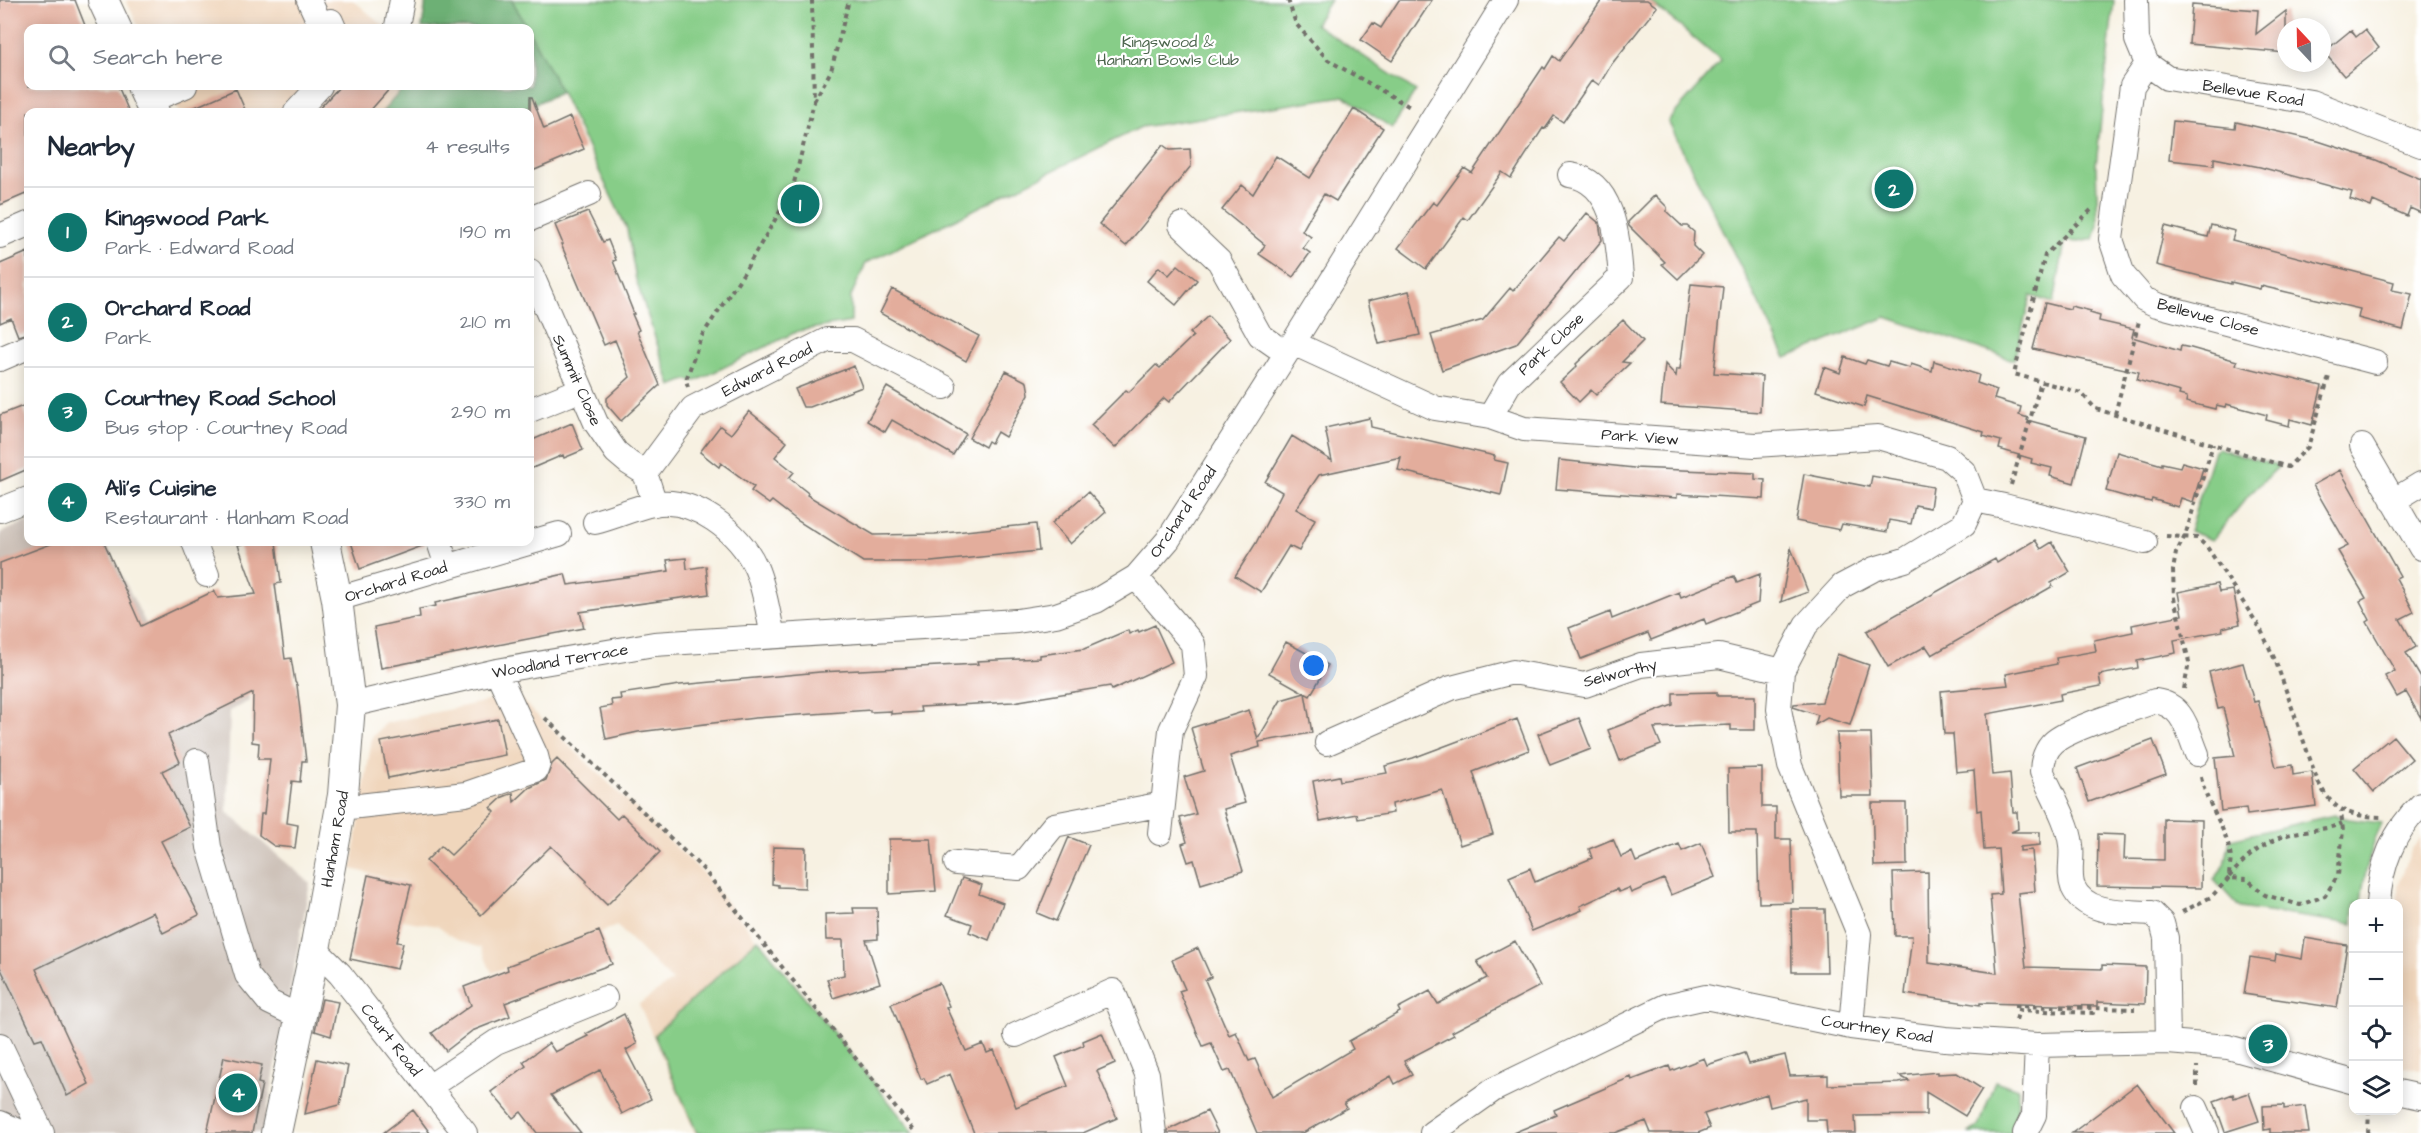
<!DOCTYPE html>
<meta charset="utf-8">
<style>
body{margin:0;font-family:"Architects Daughter",sans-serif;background:#f2f2f3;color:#1f2937}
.controls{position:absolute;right:18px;bottom:18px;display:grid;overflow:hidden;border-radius:12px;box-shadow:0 3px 15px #0003}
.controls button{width:54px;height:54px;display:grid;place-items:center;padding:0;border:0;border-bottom:2px solid #e0e1e3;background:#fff;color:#1f2937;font:30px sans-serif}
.compass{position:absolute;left:2277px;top:18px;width:54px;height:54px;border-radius:50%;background:#fff;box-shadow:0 3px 15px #0003;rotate:338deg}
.you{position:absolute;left:1314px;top:666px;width:21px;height:21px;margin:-15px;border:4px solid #fff;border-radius:50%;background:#1a73e8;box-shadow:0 0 0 9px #1a73e833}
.badge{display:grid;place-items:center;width:39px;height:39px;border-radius:50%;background:#0f766e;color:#fff;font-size:20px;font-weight:700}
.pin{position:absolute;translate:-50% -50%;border:3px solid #fff;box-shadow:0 2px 6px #0006}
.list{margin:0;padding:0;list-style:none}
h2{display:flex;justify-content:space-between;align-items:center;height:78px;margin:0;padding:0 24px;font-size:26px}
h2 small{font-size:20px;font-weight:400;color:#747a83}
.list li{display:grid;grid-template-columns:39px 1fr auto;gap:18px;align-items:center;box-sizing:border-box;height:90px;padding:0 24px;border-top:2px solid #e0e1e3}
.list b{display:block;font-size:22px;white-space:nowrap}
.list p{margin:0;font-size:20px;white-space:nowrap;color:#747a83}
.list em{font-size:20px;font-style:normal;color:#747a83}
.icon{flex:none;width:33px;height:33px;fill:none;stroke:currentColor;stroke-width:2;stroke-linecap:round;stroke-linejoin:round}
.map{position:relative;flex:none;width:2421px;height:1133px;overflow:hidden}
.search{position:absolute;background:#fff;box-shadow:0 3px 15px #0003;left:24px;top:24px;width:510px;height:66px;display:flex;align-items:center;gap:15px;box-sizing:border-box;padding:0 21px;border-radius:12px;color:#747a83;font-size:22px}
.panel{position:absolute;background:#fff;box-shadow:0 3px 15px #0003;left:24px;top:108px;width:510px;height:438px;border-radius:12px}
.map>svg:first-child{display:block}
.built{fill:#f0d6bc}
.industrial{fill:#cec2b9}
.green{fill:#87cd88;stroke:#597c5a;stroke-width:1.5}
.forest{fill:#6db074;stroke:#4c6e50;stroke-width:1.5}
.building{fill:#e3ad9c}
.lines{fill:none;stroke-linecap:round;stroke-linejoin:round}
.minor-casing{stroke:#72706b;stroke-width:26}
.major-casing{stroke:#72706b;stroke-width:32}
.path{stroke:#72706b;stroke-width:4;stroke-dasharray:4.5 4.5;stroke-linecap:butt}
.minor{stroke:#fff;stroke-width:24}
.major{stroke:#fff;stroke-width:30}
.labels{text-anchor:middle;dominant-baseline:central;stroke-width:4.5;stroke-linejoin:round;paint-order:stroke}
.park-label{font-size:16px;fill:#4b644c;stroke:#fff}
.street-label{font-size:16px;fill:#2b2b2b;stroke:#fff}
</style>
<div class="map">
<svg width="2421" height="1133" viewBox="0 0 2421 1133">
<rect width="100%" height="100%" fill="#fff"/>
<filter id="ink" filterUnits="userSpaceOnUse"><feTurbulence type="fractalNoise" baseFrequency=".0167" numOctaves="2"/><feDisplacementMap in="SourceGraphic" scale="12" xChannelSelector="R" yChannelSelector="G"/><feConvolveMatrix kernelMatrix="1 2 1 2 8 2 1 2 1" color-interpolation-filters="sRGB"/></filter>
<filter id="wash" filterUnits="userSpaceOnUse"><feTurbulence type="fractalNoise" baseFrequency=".008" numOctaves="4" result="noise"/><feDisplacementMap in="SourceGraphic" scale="24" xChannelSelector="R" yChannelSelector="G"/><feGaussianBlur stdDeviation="1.35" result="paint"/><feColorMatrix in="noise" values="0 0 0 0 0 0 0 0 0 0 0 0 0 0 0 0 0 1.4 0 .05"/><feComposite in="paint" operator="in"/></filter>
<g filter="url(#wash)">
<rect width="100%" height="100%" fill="#f7f1e2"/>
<path class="built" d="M126 0H353L386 28H139Z
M166 86H405L382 112H179Z
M516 695 701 871 915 1133H695L639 1004 672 981 617 926 492 973 481 948 457 940 437 926 402 920 407 883 352 869 372 737 386 723Z
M2421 838V1069L2400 1067 2398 887 2411 850Z"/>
<path class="industrial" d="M28 521V542H105L148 628 219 595 244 646 249 701 230 711 227 812 310 883 263 1133H0V533Z"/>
<path class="green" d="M512 0H1330L1315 24 1416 91 1392 128 1344 96 1141 127 866 263 851 296V322L798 331 696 381 686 380 671 386 636 280 627 229 561 92 530 33V28H527Z
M1649 0H2114L2096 165 2098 225 2094 239 2079 242 2065 241 2054 303 2031 296 2014 360 1886 317 1786 358 1668 121 1721 61Z
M2217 448 2279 466 2249 495 2212 540 2189 531 2214 450Z
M2334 815 2349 819 2382 823C2370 849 2364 875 2361 903L2354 904 2353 924 2240 908 2214 880 2225 865 2230 839Z
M758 939 914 1133H697L654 1035Z
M1995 1081 2018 1089 2017 1120 2010 1133H1967L1979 1127Z"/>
<path class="forest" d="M426 0H512L527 28H422Z
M530 33 561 92 517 112H382L405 86H530Z"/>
<g id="blocks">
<path class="building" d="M0 0H75L86 28H28V86H118L129 112H28V193L0 205Z
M1399 0H1432L1392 61 1361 40 1373 23 1381 28Z
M1602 0H1647L1657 7 1611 65 1599 85 1592 80 1563 122 1554 116 1545 129 1543 128 1511 178 1502 172 1468 220 1464 217 1426 269 1398 248 1433 202 1437 205 1464 168 1472 173 1543 67 1545 69 1553 56 1559 61Z
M2192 5 2258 10 2256 34 2286 11V53L2189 44Z
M2351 30 2356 37 2365 30 2379 48 2344 76 2324 52Z
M340 86H392L369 112H316Z
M236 89 246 112H184Z
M530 97H532L544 129 570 117 584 149 530 172Z
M1354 109 1383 128 1336 201 1324 194 1311 215 1302 231 1311 237 1303 248 1310 253 1293 277 1259 254 1265 245 1222 210 1242 185 1253 194 1276 156 1310 178Z
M2173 121 2235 128 2236 122 2318 141 2376 160 2421 179V213L2410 208 2407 216 2373 201 2371 207 2350 199 2352 192 2260 167 2214 158V165L2169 160Z
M1163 145 1170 150 1190 149 1191 166 1126 246 1099 224Z
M1655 195 1667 207V212L1682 226H1687L1694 232 1693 246 1702 255 1678 279 1662 264 1665 262 1629 226 1628 222Z
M588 212 603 242 608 240 616 260 613 261 634 314H632L639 330 637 331 660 385 621 421 607 405V398L630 377 615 340 604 345 561 244H563L555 225Z
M1587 213 1599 223 1602 240 1516 344 1442 370 1431 335 1483 320 1510 288 1513 291 1559 237 1564 241Z
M2211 225 2235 231 2232 240 2394 282 2392 290 2412 294 2403 330 2358 318 2360 309 2261 286 2260 289 2231 282V284L2156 265 2165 226 2208 237Z
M28 252V333L18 336 11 318 0 323V264Z
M1178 265 1197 280 1176 305 1147 281 1159 267 1169 275Z
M1691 284 1723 287 1714 373 1762 376 1760 412 1661 405 1665 364 1676 376 1677 369H1680Z
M892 289 979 336 966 361 880 313Z
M1409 291 1420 335 1379 344 1368 301Z
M2045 303 2070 309 2071 306 2091 311 2090 313 2100 316 2099 321 2134 329 2132 337 2180 351 2181 346 2191 348 2237 361 2236 365 2322 386 2312 425 2290 419 2289 426 2266 420 2267 415 2226 404 2225 407 2216 405 2215 409 2186 402 2187 397 2179 395 2180 392 2137 380 2139 372 2033 349Z
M1208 316 1230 339 1169 402 1164 398 1115 448 1091 425 1126 390 1129 392 1156 365 1160 368 1193 336 1190 333Z
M1623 320 1643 341 1622 362 1630 363 1596 395 1591 390 1579 402 1560 382 1577 366 1576 364Z
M1845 357 1865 364 1867 360 1887 366 1889 362 1910 368 1911 364 1932 371 1934 361 1979 375 1977 383 1997 390 1994 399 2021 407 2019 415 2028 418 2027 420 2086 436 2074 483 2050 476 2052 468 2031 463 2032 459 1999 449 2001 441 1983 436 1984 432 1867 396 1864 407 1816 391 1824 367 1840 373Z
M854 366 862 387 810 407H803L795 389Z
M1006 371 1027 382 1029 394 1005 437 997 432 991 443 988 441 985 447 969 438Z
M887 387 966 434 953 455 892 420 885 432 867 421Z
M23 406 28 421V469L0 481V415Z
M749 411 787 442 775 457 794 472 789 478 808 493 807 495 874 535 935 534 1036 524 1039 551 931 562H863L798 521 772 501 769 504 751 491 754 487 721 463 719 467 700 452 720 426 731 434Z
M1370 418 1371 427 1495 456 1494 460 1508 463 1501 495 1398 470 1401 457 1319 475 1296 509 1315 519 1299 551 1289 546 1261 592 1235 576 1256 543 1282 492 1265 482 1292 436 1332 461 1325 428Z
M572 423 583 450 564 458 563 455 530 469V441Z
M2117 452 2162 465V463L2180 467 2182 462 2203 468 2193 502 2181 498 2178 507 2152 499 2151 502 2134 498V499L2106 491Z
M1559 460 1634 468 1755 473V479L1765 480 1764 499 1677 494V498L1556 489Z
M2340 470 2400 576 2396 578 2414 612 2400 619 2416 647 2406 653 2421 678V718L2406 692 2397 697 2385 676 2395 671 2367 622 2370 620 2360 601 2366 598 2338 551 2348 546 2313 485Z
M1804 474 1870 487 1872 476 1933 487 1930 508 1915 505 1911 524 1889 520 1887 532 1842 524 1840 530 1796 521Z
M1088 492 1106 512 1070 544 1052 523Z
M2035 540 2041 549 2052 542 2070 572 2051 583 2053 586 2046 590 1932 655 1926 646 1888 667 1867 631 1995 559 1997 563Z
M56 542H104L141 626 214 591 218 598 256 594 238 545 248 542H276L281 583 275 584 285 659 291 658 295 682 297 685 306 761H302L300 782 292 781 287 823 298 825 295 848 274 846 259 835 261 814H264L270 759H258L259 743 252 742 253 693 168 735 180 762 162 771 190 827 161 841 199 915 163 933 153 912 36 969 89 1084 67 1096 42 1038 35 1040 0 967V563Z
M351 542H425V545L360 569Z
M1791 548 1808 592 1781 602Z
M686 558 687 569 706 566 709 594 580 612 584 628 381 668 374 627 420 617 419 609 436 606 435 603 565 574 568 585 669 571 667 560Z
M1760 574 1758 603 1706 624 1704 619 1651 640 1648 633 1581 659 1569 628 1610 612 1612 619 1679 592 1681 597 1734 576 1737 583Z
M2217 584 2219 592 2233 590 2240 624 2222 628 2223 631 2174 640 2176 653 2137 661 2138 668 2099 675 2101 686 2060 694 2061 700 1987 714 1992 775 2010 773 2013 812H2017L2018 829 2011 832H2040V845L2020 847V851L2032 850 2035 891 2018 893 2026 967 2102 969V965L2146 967 2145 1004 2097 1002V1006L1980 1003V1005L1905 994 1912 936H1895L1893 873 1928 872 1929 963 1997 973 1990 895 2001 894 1998 849 1984 850 1981 810 1977 811 1974 770 1956 772 1953 734H1944L1941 691 2008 685 2006 674 2057 664 2056 658 2096 651 2094 640 2133 632 2132 625 2182 615 2178 592Z
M1155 625 1172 662 1112 690 1110 686 1013 702 920 707 921 712 891 714V711L870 712V710L755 718 638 732 606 739 600 708 612 706 611 700 621 699 620 694 680 685 820 672 978 664 977 661 1040 658V655L1084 649 1128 630 1129 634 1138 630 1139 632Z
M1286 642 1328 665 1310 696 1269 673Z
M1837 654 1869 665 1850 725 1827 718 1815 725 1818 715 1793 707 1794 704 1822 702Z
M2243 663 2254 702 2258 701 2276 767 2292 765 2293 775 2312 772 2316 806 2247 815 2246 808 2221 811 2215 758 2235 756 2223 708 2218 709 2209 672Z
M1717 692V696H1755V730H1731V725L1654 728 1661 745 1620 761 1608 730 1673 705V693Z
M1305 693 1312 733 1259 742 1260 747 1230 756 1245 803 1224 809 1243 871 1201 884 1194 860 1188 862 1182 844 1187 842 1180 818 1196 814 1184 777 1204 771 1191 728 1249 710 1258 739 1281 700Z
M1579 718 1591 749 1550 765 1538 734Z
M498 719 505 755 388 778 381 742Z
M1517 719 1529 750 1473 772 1493 834 1460 845 1442 790 1392 804 1393 813 1358 819 1357 814 1320 821 1313 781 1339 776 1340 781 1387 773 1385 766 1413 758Z
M1837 733H1871L1873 796H1839Z
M2393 736 2412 759 2374 792 2354 768Z
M2153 740 2166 774 2089 802 2077 768Z
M557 759 617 819 622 814 660 852 607 905 585 883 587 881 551 846 481 915 426 861 441 846 451 855 495 812 491 808 503 797 513 793 514 802 529 788 546 780 552 764Z
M1762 768V807H1776V839H1791L1793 902 1759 903 1757 832H1729L1728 769Z
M1872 803H1906L1907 865 1874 866Z
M2164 819 2202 820 2201 888 2097 886 2098 834 2125 835 2124 859 2164 860Z
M1069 837 1089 845 1056 921 1037 913Z
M889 839H931L936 891 889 894Z
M1613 839 1621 857 1632 852 1636 862 1679 844 1682 851 1701 843 1715 877 1671 895 1664 879 1631 893 1629 888 1619 892 1617 889 1580 906 1582 910 1532 931 1509 877 1530 868 1535 882 1592 858 1589 849Z
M773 847 806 848 805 888 778 887V885L772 884Z
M368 875 411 885 397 942 403 943 397 969 350 959Z
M962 878 982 885 979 894 1003 903 989 940 969 932 972 924 947 915Z
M853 908H877L878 939 866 940 880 983 833 998 827 979 844 975 843 940H826L825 914 854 913Z
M1791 909H1825L1827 972H1792Z
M599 931 612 964 505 1003 510 1016 472 1031 446 1051 432 1033 471 1005 464 987 508 970 507 966Z
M2305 938 2347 945 2337 1008 2244 994 2250 957 2275 961 2276 954 2302 959Z
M1515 941 1540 986 1452 1032 1454 1035 1404 1061 1412 1075 1395 1084 1391 1076 1344 1103 1347 1108 1303 1133H1257L1230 1070 1224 1072 1211 1043 1203 1046 1179 991 1185 989 1172 960 1198 948 1211 977 1205 980 1229 1035 1236 1032 1249 1061 1255 1059 1272 1097 1353 1049 1349 1041 1400 1012 1398 1008 1430 991 1438 1004 1487 978 1477 961Z
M939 983 949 1006 946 1007 966 1051 983 1044 987 1053 994 1050 1016 1107 1068 1086 1056 1057 1084 1045 1083 1041 1102 1033 1115 1063 1097 1071 1117 1118 1083 1133H974L950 1074 927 1084 924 1078 921 1079 891 1004Z
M322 999 338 1002 331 1036 315 1031Z
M624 1014 637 1044 626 1050 651 1099 622 1114 600 1070 551 1095 581 1133H537L521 1112 513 1118 491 1092 526 1066 523 1062 549 1043 555 1052 588 1036 586 1034Z
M1744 1053 1748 1064 1785 1055 1790 1076 1828 1075V1085L1899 1083 1909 1081 1900 1076 1937 1072V1074L1957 1073 1982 1089 1965 1116 1926 1092V1115L1855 1116 1856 1133H1827L1826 1120H1806V1098L1770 1107 1767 1094 1704 1114 1710 1128 1698 1133H1651L1646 1121 1615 1133H1513L1556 1115 1554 1110 1631 1077 1632 1080 1669 1066 1671 1071 1704 1058 1707 1065Z
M224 1057 262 1065 258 1083 262 1084 252 1133H207Z
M317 1059 348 1066 340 1105 305 1114Z
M2137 1084 2174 1133H2072L2120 1097Z
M2249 1093 2259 1121 2225 1132 2214 1101 2233 1094 2234 1098Z
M2284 1105V1109L2305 1106 2309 1133H2270V1129L2264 1130 2263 1106Z
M413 1110 430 1133H383Z
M1207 1111 1218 1133H1168V1130Z"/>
</g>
</g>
<g filter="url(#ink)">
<use href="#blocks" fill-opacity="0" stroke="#72706b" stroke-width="1.5"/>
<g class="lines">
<defs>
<path id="minor" d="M309 0 321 26 331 21 334 28
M2136 0 2137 40 2147 64 2167 78 2311 102 2421 145
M397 26 402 0
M2147 64 2132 86 2111 239 2123 275 2144 299 2157 305 2375 362
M149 101 185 86
M296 112 320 86
M530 219 589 194
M1181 225 1219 261 1260 335 1286 353
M0 236 28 224
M530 271 596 423 616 452 629 463 645 473
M1293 343 1435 408 1490 417 1524 429 1755 445 1878 437 1947 457 1964 472 1975 500
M0 359 28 347
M530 410 580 390
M1490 417 1509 384 1621 277C1618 242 1615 181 1570 175
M2362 446 2421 548
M1975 500 2004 506 2145 542
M2393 501 2421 484
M655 504 645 473 693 408 827 340H853L944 387
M0 510 28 499
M595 522C614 517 634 508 653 504 694 496 740 532 756 568 765 589 768 614 773 636
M194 542 207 575
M439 542 447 566
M1136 577 1193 644 1196 676 1171 730 1160 833
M337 599 559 534
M350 705 497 671 654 644 1017 621 1056 615 1096 601 1136 577 1168 540 1293 343 1506 0
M1327 743 1451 688 1513 672 1585 685 1641 665 1719 656 1782 671
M197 761 209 847 247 975 269 1002 300 1017
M341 808 466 794 536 770 538 764 536 756 497 671
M956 863 1019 868 1054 825 1163 804
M2378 904C2380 866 2394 830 2421 805
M315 949 340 974 465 1133
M1851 1027 1859 934 1790 766 1779 709 1782 671 1806 625 1842 586 1874 569 1905 560 1964 524 1975 500
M1016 1035 1113 991 1147 1074 1154 1133
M2168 1042 2166 938 2162 923 2152 913C2126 911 2086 916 2073 887 2068 874 2073 858 2071 845 2069 823 2051 793 2042 772 2042 761 2046 749 2054 742 2071 727 2132 710 2155 701 2184 705 2187 730 2197 754
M0 1045 42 1133
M429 1087 496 1042 605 998
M2398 1092 2421 1097
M2196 1108 2207 1133
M0 1123 23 1133
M1432 1133 1493 1090 1666 1006 1706 997 1851 1027 1945 1039 2037 1045 2168 1042 2228 1047 2354 1082
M2025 1133 2034 1115 2037 1045"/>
<path id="major" d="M103 0 116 28
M142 86 154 112
M276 1133 315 949 343 795 350 705 337 599 325 542"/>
</defs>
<use href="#minor" class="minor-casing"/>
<use href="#major" class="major-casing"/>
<path class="path" d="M1288 0 1296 24 1328 60 1412 108
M814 101 831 71 849 0
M2091 210 2045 255 2014 374 2081 393 2096 409 2288 467 2308 447 2330 373
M688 387 686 380 701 337 743 274 792 191 814 102 812 0
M2115 414 2139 321
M2011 485 2041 382
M2166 536 2197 538 2207 547 2260 628 2276 662 2318 782C2334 812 2349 816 2382 817
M2184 689 2189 662 2174 598 2173 570 2176 553 2185 536 2213 444
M545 718 703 869 916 1133
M2201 777C2206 804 2225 825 2230 853 2232 860 2229 869 2229 877
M2229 877C2250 852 2272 836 2305 831 2318 829 2330 829 2342 823
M2182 912 2211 897 2229 878 2247 879 2265 895 2300 905 2325 896 2338 875 2343 831 2341 811
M2015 1006 2135 1009
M2016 1020 2019 1010 2093 1013 2094 1008
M2197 1086V1066
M2368 1133 2369 1110"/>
<use href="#minor" class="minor"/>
<use href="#major" class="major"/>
</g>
</g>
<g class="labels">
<g class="park-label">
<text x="1168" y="42">Kingswood &amp;<tspan x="1168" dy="18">Hanham Bowls Club</tspan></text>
</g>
<g class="street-label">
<text transform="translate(2253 93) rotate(9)">Bellevue Road</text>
<text transform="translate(2208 317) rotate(15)">Bellevue Close</text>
<text transform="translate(1551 344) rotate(-43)">Park Close</text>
<text transform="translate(767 370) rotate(-27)">Edward Road</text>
<text transform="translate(577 380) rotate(66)">Summit Close</text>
<text transform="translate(1640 437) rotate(4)">Park View</text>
<text transform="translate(1183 512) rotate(-56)">Orchard Road</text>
<text transform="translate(396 582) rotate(-17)">Orchard Road</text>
<text transform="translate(560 661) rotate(-10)">Woodland Terrace</text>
<text transform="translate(1620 673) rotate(-14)">Selworthy</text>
<text transform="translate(335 839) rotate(-80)">Hanham Road</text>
<text transform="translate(1877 1029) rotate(9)">Courtney Road</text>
<text transform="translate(391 1040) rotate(52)">Court Road</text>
</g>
</g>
</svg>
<div class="controls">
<button>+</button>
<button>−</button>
<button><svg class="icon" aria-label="locate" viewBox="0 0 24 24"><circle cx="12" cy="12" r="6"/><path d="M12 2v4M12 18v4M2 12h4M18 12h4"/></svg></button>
<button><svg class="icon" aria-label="layers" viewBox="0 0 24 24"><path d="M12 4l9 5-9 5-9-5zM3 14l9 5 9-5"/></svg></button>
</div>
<svg class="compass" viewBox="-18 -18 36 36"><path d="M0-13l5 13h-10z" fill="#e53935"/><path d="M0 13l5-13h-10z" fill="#747a83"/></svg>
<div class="you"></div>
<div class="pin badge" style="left:800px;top:204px">1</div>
<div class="pin badge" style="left:1894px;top:189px">2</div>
<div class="pin badge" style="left:2268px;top:1044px">3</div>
<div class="pin badge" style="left:238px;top:1093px">4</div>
<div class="search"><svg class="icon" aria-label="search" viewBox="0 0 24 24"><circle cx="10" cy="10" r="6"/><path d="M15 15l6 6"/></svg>Search here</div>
<section class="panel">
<h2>Nearby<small>4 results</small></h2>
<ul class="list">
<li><span class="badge">1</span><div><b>Kingswood Park</b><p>Park · Edward Road</p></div><em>190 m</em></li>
<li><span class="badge">2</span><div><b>Orchard Road</b><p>Park</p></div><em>210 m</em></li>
<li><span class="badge">3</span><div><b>Courtney Road School</b><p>Bus stop · Courtney Road</p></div><em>290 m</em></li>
<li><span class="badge">4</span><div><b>Ali's Cuisine</b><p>Restaurant · Hanham Road</p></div><em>330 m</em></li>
</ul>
</section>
</div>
